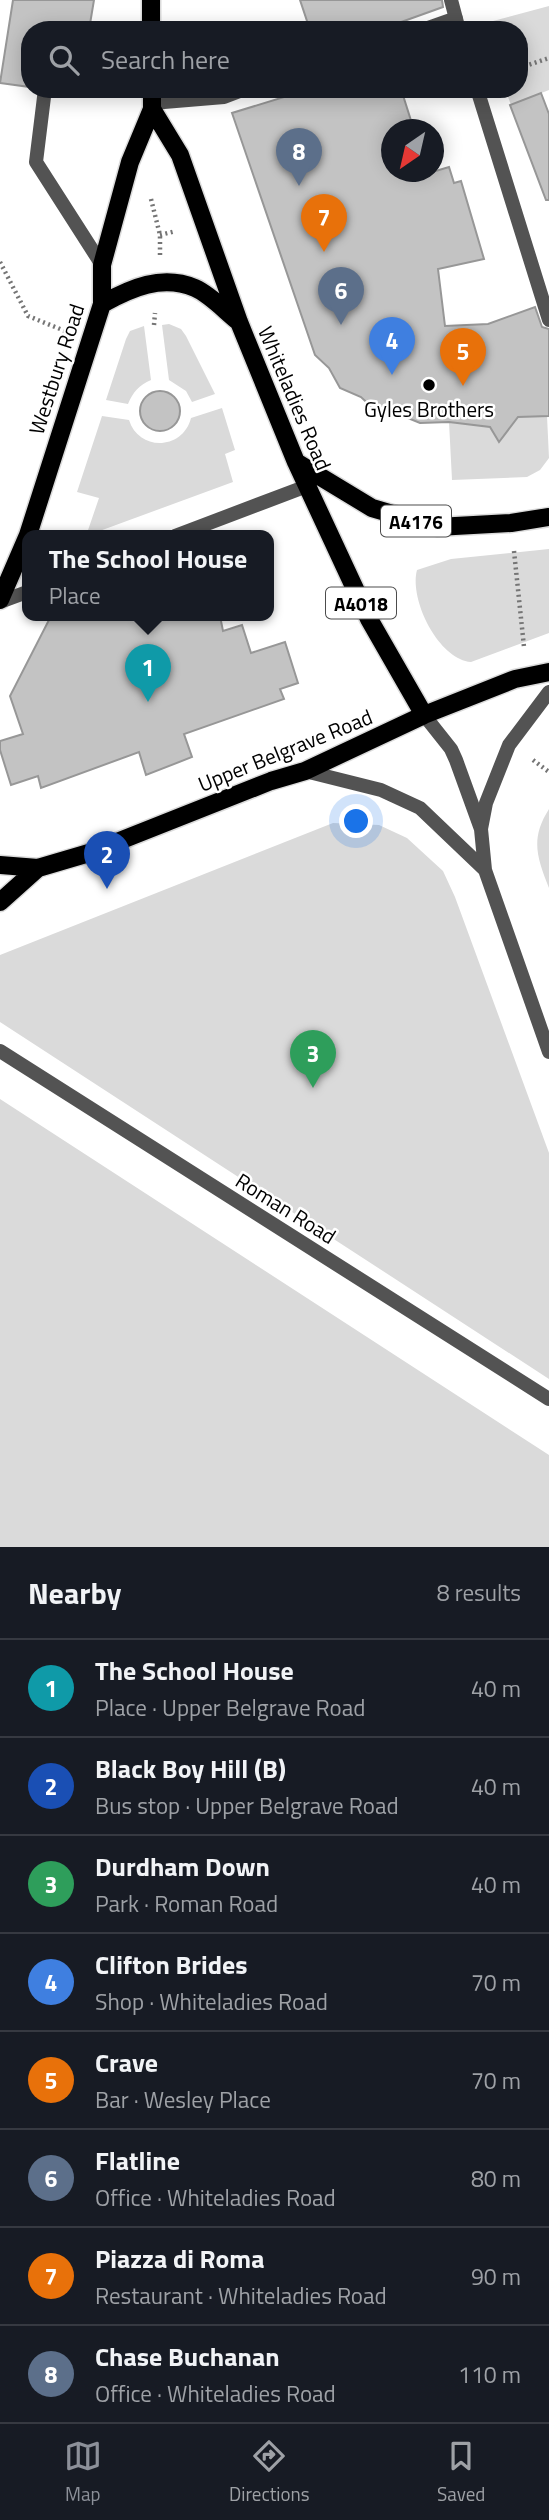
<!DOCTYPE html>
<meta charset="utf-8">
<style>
body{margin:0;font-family:"Titillium Web",sans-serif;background:#20242c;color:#f1f3f6}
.compass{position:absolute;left:381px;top:119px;width:63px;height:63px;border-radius:50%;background:#171b24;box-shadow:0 4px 18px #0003;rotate:214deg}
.you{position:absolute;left:357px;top:822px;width:24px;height:24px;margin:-18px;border:5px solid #fff;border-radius:50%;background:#1a73e8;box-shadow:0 0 0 10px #1a73e833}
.badge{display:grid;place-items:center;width:46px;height:46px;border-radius:50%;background:#8c9099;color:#fff;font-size:23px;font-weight:700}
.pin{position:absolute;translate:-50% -58px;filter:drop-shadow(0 2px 4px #0008)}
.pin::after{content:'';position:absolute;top:37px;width:24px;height:21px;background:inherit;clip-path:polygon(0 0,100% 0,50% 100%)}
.popup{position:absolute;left:22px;top:530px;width:252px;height:91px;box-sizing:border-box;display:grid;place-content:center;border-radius:14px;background:#171b24;filter:drop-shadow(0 2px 5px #0005);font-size:23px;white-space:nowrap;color:#9ea1a6}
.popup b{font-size:26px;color:#f1f3f6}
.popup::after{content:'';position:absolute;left:50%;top:100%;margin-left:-14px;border:14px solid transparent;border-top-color:#171b24}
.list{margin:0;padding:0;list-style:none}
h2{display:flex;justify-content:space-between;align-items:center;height:91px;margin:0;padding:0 28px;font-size:30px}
h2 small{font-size:23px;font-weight:400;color:#9ea1a6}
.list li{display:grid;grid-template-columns:46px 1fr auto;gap:21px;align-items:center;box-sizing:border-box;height:98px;padding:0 28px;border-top:2px solid #363941}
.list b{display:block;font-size:26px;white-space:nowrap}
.list p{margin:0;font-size:23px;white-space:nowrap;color:#9ea1a6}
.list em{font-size:23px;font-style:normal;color:#9ea1a6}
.icon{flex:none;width:38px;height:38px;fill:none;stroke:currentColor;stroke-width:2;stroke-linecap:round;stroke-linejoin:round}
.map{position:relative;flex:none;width:549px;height:1547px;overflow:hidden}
.search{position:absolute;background:#171b24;box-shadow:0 4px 18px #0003;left:21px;right:21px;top:21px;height:77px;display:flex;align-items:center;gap:18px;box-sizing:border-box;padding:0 24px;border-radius:28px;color:#9ea1a6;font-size:26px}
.sheet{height:875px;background:#171b24}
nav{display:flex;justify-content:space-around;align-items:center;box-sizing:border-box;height:98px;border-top:2px solid #363941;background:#171b24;font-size:19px;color:#9ea1a6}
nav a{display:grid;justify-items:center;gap:4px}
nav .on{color:#8c9099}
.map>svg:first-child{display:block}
.green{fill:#dadada}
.building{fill:#c3c3c3;stroke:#979797;stroke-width:2}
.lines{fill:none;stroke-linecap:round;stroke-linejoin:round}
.primary-casing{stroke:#dbdbdb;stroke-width:21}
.path{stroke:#757575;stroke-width:4.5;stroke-dasharray:2 3.5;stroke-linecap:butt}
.lane{stroke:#535353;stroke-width:14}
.street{stroke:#535353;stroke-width:14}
.primary{stroke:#000;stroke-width:18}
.poi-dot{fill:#000;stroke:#fff;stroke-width:2.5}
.labels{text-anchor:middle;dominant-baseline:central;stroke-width:5;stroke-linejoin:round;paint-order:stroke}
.shield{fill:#fff;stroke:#4c4c4c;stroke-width:2}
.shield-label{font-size:19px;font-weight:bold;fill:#000}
.street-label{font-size:21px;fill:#000;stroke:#fff}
.poi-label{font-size:21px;fill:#000;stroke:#fff}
</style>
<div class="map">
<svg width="549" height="1547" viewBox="0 0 549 1547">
<rect width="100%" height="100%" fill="#fff"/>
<path class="green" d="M549 6V90L511 105 505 89H519V30H480L478 25Z
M169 324 181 329 186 336 215 394 192 402 186 391 169 380 162 325Z
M144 326 151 380C139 385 133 392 128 404L106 400 126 339 130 331Z
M222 408 235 450 225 454 233 482 86 536 99 498 77 492 102 416 129 420C139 452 183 450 191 418Z
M547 416 549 458 540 470 527 477 452 480 449 422 485 419 492 430 507 431 518 417Z
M549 549V633L471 662C438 659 409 599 417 570L451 559Z
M549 809V888C537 857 530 839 549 809Z
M333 823 379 825 407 838 443 871 455 897 549 1153V1379L0 1022V955Z
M0 1099 549 1455V1547H0Z"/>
<path class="building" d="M13 0H94L89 30H30V87L0 83Z
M300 0H442L443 7 379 30H310Z
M310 89H401L414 130H391V172L429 173 449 167 454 183 461 181 484 259 438 269 445 326 488 324 535 307 542 327 549 329V416L518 417 499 442 490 427 449 422 420 423 403 416 378 413 361 397 340 388 329 368 315 355 232 113Z
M541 93 549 114V200H546L510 105Z
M140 411a20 20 0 1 1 40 0a20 20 0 1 1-40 0Z
M51 616H220L223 631 242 625 251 653 285 642 298 683 280 689 284 699 184 734 192 757 146 775 139 752 41 788 38 776 11 785 0 750V741L23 734 10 696Z"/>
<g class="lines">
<defs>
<path id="primary" d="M151 0V30
M152 89V109L180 155 239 322 296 462 369 619 424 715
M102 304C131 288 162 274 195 288 211 295 226 312 239 322
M296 462 372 508 437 527 511 523 549 517
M0 600 28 535 102 304V265L130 162 152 109
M0 865 38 868 89 853 271 781 305 771 424 715 515 679 549 672
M0 902 38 868"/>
</defs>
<use href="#primary" class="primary-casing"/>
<path class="path" d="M519 68 549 58
M151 199 160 235V255
M160 235 176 231
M0 262 28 316 65 331
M154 325 155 313
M514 551 524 647
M533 760 549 772"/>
<path class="lane" d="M45 89 36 162 102 265
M175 536 307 486
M0 602 27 592"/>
<path class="street" d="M451 0 459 30
M422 30 456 18
M477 89 549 320
M152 103 224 97 245 89
M424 715 451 749 456 760 481 829 485 870 549 1052
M305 771 381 790 420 808 485 870
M481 829 486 803 509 745 549 692
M0 1051 549 1399"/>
<use href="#primary" class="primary"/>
</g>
<circle class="poi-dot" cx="429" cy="385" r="7"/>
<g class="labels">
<g class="shield">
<rect x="381" y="505.5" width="70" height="31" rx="5"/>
<rect x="326" y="587.5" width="70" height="31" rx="5"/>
</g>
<g class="shield-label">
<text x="416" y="521">A4176</text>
<text x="361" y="603">A4018</text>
</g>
<g class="street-label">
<text transform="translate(56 369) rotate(-72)">Westbury Road</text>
<text transform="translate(295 398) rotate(67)">Whiteladies Road</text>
<text transform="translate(285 750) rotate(-22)">Upper Belgrave Road</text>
<text transform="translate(286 1208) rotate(32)">Roman Road</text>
</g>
<g class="poi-label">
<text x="429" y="409">Gyles Brothers</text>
</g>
</g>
</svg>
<svg class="compass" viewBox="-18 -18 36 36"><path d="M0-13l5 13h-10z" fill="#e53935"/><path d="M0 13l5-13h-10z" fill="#9ea1a6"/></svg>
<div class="you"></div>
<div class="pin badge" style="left:148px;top:702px;background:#0f9aa8">1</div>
<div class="popup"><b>The School House</b>Place</div>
<div class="pin badge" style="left:107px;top:889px;background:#1a4fb4">2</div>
<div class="pin badge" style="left:313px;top:1088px;background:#2e9e5b">3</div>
<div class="pin badge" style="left:392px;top:375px;background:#3f7fe0">4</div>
<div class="pin badge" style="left:463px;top:386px;background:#e8710a">5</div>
<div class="pin badge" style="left:341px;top:325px;background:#5c6f8a">6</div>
<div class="pin badge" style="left:324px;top:252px;background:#e8710a">7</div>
<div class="pin badge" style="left:299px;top:186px;background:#5c6f8a">8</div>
<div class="search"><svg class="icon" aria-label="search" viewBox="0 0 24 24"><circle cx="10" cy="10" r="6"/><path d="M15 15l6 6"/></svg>Search here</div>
</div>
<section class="sheet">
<h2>Nearby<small>8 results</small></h2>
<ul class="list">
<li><span class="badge" style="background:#0f9aa8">1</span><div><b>The School House</b><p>Place · Upper Belgrave Road</p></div><em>40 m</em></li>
<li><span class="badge" style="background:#1a4fb4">2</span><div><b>Black Boy Hill (B)</b><p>Bus stop · Upper Belgrave Road</p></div><em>40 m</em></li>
<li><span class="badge" style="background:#2e9e5b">3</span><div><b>Durdham Down</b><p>Park · Roman Road</p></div><em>40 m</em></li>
<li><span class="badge" style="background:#3f7fe0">4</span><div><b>Clifton Brides</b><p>Shop · Whiteladies Road</p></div><em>70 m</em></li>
<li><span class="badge" style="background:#e8710a">5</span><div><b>Crave</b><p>Bar · Wesley Place</p></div><em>70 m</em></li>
<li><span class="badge" style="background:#5c6f8a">6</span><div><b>Flatline</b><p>Office · Whiteladies Road</p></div><em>80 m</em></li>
<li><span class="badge" style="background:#e8710a">7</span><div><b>Piazza di Roma</b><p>Restaurant · Whiteladies Road</p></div><em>90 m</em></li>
<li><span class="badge" style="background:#5c6f8a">8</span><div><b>Chase Buchanan</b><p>Office · Whiteladies Road</p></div><em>110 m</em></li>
</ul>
</section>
<nav>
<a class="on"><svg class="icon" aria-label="map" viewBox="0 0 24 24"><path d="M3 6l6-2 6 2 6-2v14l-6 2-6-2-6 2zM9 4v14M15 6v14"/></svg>Map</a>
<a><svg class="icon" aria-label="directions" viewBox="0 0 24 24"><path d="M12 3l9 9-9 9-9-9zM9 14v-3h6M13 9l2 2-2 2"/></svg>Directions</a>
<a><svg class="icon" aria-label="saved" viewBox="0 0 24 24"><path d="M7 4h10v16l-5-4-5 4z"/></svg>Saved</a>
</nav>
